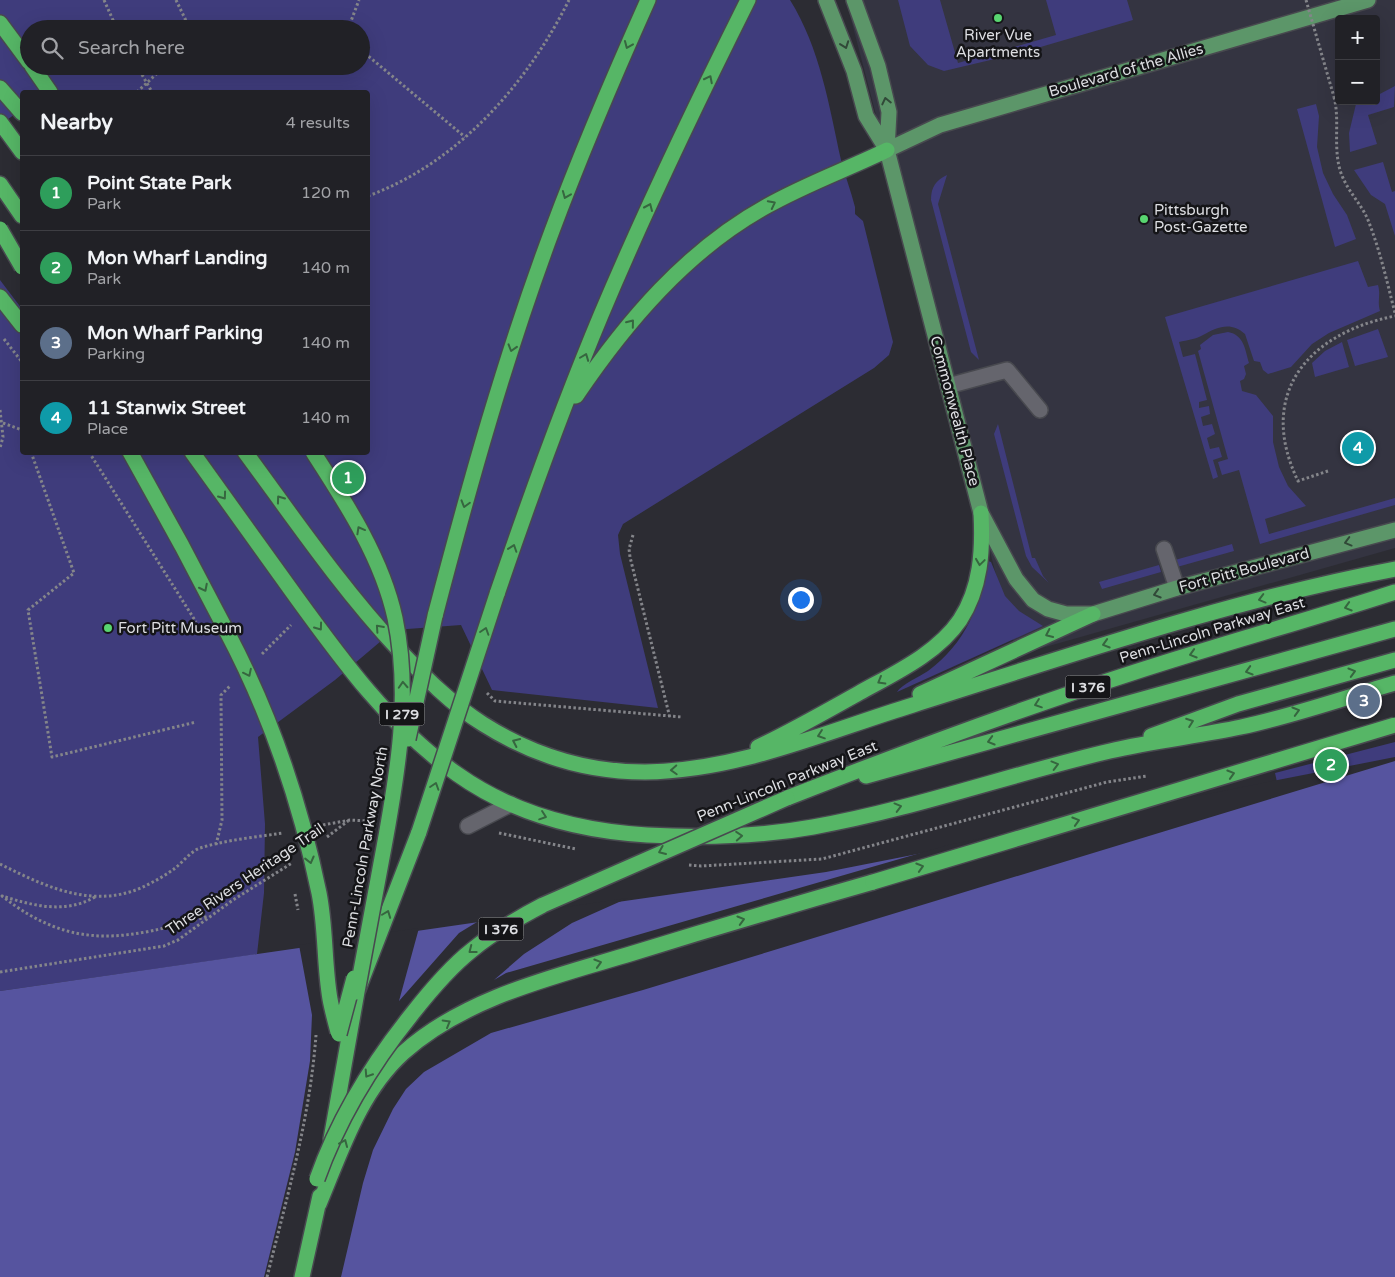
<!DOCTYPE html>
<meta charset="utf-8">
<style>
body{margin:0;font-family:"Varela Round",sans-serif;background:#2d2e32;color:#f1f3f6}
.controls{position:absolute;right:15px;top:15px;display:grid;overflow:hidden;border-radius:5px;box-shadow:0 5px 20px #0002}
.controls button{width:45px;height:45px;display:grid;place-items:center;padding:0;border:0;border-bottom:1px solid #3e3e43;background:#212126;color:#f1f3f6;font:25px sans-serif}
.you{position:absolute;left:800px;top:599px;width:18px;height:18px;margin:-12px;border:4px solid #fff;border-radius:50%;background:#1a73e8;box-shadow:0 0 0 8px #1a73e833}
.badge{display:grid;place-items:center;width:32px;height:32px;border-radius:50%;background:#8c9099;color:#fff;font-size:16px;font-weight:700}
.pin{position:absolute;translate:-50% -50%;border:2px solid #fff;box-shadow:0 1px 5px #0006}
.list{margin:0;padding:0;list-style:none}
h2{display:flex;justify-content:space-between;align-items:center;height:65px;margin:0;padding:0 20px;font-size:21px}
h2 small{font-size:16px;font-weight:400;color:#a2a3a7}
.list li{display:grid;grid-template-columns:32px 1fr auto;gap:15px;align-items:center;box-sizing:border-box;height:75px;padding:0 20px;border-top:1px solid #3e3e43}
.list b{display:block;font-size:19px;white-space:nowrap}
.list p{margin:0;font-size:16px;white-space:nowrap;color:#a2a3a7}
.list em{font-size:16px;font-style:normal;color:#a2a3a7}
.icon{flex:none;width:28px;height:28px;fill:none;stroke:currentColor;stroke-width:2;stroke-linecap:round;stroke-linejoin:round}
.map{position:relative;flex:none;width:1395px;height:1277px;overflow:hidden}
.search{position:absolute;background:#212126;box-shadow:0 5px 20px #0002;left:20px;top:20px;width:350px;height:55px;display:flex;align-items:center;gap:12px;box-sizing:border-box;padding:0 18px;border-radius:28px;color:#a2a3a7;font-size:19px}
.panel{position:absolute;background:#212126;box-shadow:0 5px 20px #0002;left:20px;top:90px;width:350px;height:365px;border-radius:5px}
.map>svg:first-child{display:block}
.built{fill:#343441;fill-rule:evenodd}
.green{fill:#3f3c7c;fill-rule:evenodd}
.water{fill:#56549f}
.pier{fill:#2c2c33}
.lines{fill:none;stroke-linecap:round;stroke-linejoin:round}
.lane-casing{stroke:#48494f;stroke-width:18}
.primary-casing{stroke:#48494f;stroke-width:18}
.highway-casing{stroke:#48494f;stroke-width:18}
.path{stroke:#84858a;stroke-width:3;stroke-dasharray:2.5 2.5;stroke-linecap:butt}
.lane{stroke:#65656d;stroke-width:15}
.primary{stroke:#5c9669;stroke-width:15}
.highway{stroke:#56b666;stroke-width:15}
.highway-bridge-casing{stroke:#48494f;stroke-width:18;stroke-linecap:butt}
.path-bridge{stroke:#84858a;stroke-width:3;stroke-dasharray:2.5 2.5;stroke-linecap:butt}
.highway-bridge{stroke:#56b666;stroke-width:15}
.oneway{stroke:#36663f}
.oneway2{stroke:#314938}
.poi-dot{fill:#58d570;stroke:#151518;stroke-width:2}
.labels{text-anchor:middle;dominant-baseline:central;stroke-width:5;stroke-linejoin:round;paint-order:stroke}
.shield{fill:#151518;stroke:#a1a2a5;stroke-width:1}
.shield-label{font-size:14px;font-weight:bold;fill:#dddee2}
.poi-label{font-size:15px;fill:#dddee2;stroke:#151518;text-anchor:start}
.street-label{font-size:15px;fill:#dddee2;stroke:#151518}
</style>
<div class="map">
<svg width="1395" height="1277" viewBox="0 0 1395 1277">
<rect width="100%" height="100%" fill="#2c2c33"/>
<path class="built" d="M846 0H1395V548L1017 655ZM1339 19H1376V101H1339Z"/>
<path class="green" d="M0 0H790C820 48 829 105 841 160 845 176 851 191 855 207V214L863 221 893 342 889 355 874 368 623 524 618 535 620 554 658 708 492 690 461 625 394 630 335 680 258 737 265 824 264 893 257 954 0 991ZM29 29H361V66H29ZM22 92H368V452H22Z
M898 0H940L958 63 1056 35 1046 0H1127L1133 20 1020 53 944 71 928 65 910 46Z
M1395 86 1394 107 1368 115 1377 144 1350 152 1349 133 1356 104 1364 101H1376V96Z
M1316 104 1319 116 1317 147 1323 173 1333 194 1347 215 1356 239 1335 247 1297 109Z
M1383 162 1392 192 1395 191V236L1385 204 1371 195 1354 170Z
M947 175 938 204 979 360 971 352 931 200C931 187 936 180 947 175Z
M1358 261 1368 287 1378 285C1381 295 1377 301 1380 311L1329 333 1312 344 1291 367 1268 374 1263 370 1260 362 1254 361 1245 334C1231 321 1217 327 1203 335 1197 339 1187 340 1179 342L1183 357 1195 354 1207 400 1199 402V408L1209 406 1210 414 1201 417 1203 426 1212 424 1215 434 1207 438 1210 449 1219 447 1222 457 1213 460 1218 477 1213 479 1165 317Z
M1378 329 1388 357 1355 366 1347 340Z
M1228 332C1244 335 1245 349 1249 363L1244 366 1246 374 1244 379 1240 381 1242 391 1256 395 1273 416V442L1279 467 1288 486 1306 506 1265 519 1269 534 1395 498V505L1260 544 1239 470 1222 475 1218 462 1228 459 1198 351 1201 349 1200 345 1213 335Z
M1342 342 1349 367 1315 377 1312 363 1325 351Z
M998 424 1032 558H1035L1043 576 1049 583 1032 567 1026 556 994 434Z
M1232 544 1234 551 1177 567 1175 560Z
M988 561 991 562 1005 596 1019 611 1043 626 897 692C902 684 919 677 928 671 965 644 981 605 988 561Z
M1159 565 1161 572 1102 589 1099 582Z
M1395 742V758L1277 782 1275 773Z"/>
<path class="water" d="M1395 760V1277H0V991L826 872Z"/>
<path class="pier" d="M22 109V309L0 280V125Z
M1395 757V761L643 990 491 1033 424 1072 406 1089 393 1109 373 1150 363 1183 341 1277H264L295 1152 310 1061 312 1015 299 945 419 928 399 1001 459 933 482 919 628 898 572 923 524 954 494 980 506 973 948 845Z"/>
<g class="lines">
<defs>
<path id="lane" d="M948 386 1007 370 1040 410
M1164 549 1177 588
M468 826 511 804"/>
<path id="primary" d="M826 0 854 71 866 116 887 150
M854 0 878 66 889 112 887 150 981 513 1016 579 1033 600 1048 609 1066 614H1093L1177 588 1395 530
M887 150 940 125 1368 0"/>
<path id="highway" d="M0 23 29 62
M32 66 50 92
M0 88 22 113
M0 122 22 152
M0 184 22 216
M0 297 22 325
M576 396C626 322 687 250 767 206 806 184 848 169 887 150
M130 452 182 546 226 630
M192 452C226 500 260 547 294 594 341 659 390 727 457 774 512 813 580 831 647 835 703 838 758 837 813 827 914 809 1011 774 1110 751 1153 741 1198 736 1241 727 1293 716 1344 698 1395 683
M245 452C295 520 342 589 399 650 425 677 451 704 483 724 532 755 587 772 645 772 738 771 825 732 913 705 1072 655 1231 600 1395 569
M497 594C529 500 563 406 601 315 646 208 696 104 748 0
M435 616C469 486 505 357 552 231 581 153 614 76 648 0
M920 694 1093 614
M1151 736 1238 704 1395 660
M758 747C792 731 825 712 859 693 893 674 937 654 960 620 981 588 983 550 981 513
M866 776 1395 629
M787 798C902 753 1017 710 1135 672 1221 644 1309 620 1395 592
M331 1139 357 992 419 832
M319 1204C341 1152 359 1093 403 1053 464 998 553 977 630 954 711 929 792 905 873 882
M302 1277 320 1196"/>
</defs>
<use href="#lane" class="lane-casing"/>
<use href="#primary" class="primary-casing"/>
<use href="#highway" class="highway-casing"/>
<path class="path" d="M104 0 117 29
M176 0 190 29
M348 29 359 0
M361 50 465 137
M137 66 152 92
M137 92 165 66
M1334 97C1340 120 1333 145 1340 170 1346 190 1361 203 1368 220 1380 250 1387 282 1395 313
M368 196C458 163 527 84 569 0
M4 339 22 362
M0 410 3 437 0 448
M3 423 22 430
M31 452 74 573 28 610 52 757 196 722
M89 452 196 622
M1328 471 1298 481C1256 394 1308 333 1395 316
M633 535 629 549 630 557 670 718
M262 654 291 625
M487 693 495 701 682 717
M323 825 350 820 369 821
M499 833 576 849
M327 837 348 821
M216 845 222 820 221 695 230 686
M0 864C48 888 98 912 151 883 159 879 167 874 174 869 182 863 191 851 200 848 226 840 256 837 283 833
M689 865 701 866 822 859 1107 782 1147 776
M95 897C65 914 34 906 2 896 74 953 128 939 209 916
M0 972 164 946 178 940 233 900 292 863"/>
<use href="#lane" class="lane"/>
<use href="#primary" class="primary"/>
<use href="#highway" class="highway"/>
<defs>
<path id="highway-bridge" d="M0 229 22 267
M313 452C346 503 382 558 395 618 411 695 398 771 384 847 375 896 366 944 357 992
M226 630C270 713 300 801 319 893 326 928 324 964 330 999 332 1010 335 1021 338 1032
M408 739 435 616
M419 832 497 594
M873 882 1395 725
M339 1034 354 978
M317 1179C339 1117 371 1065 412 1014 430 991 449 968 472 950 494 932 518 918 543 905L787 798"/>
</defs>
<use href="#highway-bridge" class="highway-bridge-casing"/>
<path class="path-bridge" d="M1306 0 1334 97
M295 894 298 910
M267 1277C287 1197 310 1118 316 1035"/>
<use href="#highway-bridge" class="highway-bridge"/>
</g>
<defs><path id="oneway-chevron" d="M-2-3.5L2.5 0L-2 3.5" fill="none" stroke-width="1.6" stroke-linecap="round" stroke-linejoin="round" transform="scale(1.25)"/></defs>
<g class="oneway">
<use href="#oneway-chevron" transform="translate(628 45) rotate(113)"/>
<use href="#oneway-chevron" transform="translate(709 79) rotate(-63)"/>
<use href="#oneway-chevron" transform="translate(566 195) rotate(112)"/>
<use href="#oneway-chevron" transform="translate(772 204) rotate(-27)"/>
<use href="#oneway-chevron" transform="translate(649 207) rotate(-66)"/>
<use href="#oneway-chevron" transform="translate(631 323) rotate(-51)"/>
<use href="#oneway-chevron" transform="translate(512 348) rotate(107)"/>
<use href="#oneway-chevron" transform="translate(585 357) rotate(-69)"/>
<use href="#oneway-chevron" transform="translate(223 496) rotate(54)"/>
<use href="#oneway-chevron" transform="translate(280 499) rotate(-126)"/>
<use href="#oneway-chevron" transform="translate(465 504) rotate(106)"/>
<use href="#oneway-chevron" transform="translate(360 530) rotate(-119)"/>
<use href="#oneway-chevron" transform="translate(513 548) rotate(-71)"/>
<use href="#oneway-chevron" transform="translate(980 562) rotate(98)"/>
<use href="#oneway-chevron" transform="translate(204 588) rotate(63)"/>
<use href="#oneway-chevron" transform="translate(1262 599) rotate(165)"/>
<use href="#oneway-chevron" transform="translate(1348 607) rotate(163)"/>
<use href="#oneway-chevron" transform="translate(319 627) rotate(54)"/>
<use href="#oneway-chevron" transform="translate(379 628) rotate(-132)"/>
<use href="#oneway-chevron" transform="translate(485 631) rotate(-72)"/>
<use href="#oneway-chevron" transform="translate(1049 634) rotate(155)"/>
<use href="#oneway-chevron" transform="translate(1106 644) rotate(163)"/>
<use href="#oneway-chevron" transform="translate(1193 654) rotate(163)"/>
<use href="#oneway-chevron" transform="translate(1249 671) rotate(164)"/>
<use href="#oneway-chevron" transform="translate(1352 672) rotate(-16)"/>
<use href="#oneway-chevron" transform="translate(248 673) rotate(64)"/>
<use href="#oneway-chevron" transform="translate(881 681) rotate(150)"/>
<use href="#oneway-chevron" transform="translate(403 685) rotate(-93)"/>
<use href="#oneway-chevron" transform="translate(1038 704) rotate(161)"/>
<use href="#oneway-chevron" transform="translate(1296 711) rotate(-16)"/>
<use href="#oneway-chevron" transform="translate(1190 722) rotate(-20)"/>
<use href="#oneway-chevron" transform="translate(821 735) rotate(161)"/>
<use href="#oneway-chevron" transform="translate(991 741) rotate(164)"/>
<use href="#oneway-chevron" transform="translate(516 742) rotate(-155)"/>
<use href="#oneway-chevron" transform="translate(1055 765) rotate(-15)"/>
<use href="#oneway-chevron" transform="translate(674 770) rotate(177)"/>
<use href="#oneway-chevron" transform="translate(1231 774) rotate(-17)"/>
<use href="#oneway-chevron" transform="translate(435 786) rotate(-72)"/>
<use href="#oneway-chevron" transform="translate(898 807) rotate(-15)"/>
<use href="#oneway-chevron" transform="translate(543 816) rotate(19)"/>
<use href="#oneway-chevron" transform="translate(1076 821) rotate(-17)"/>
<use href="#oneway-chevron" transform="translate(739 836) rotate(-4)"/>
<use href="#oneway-chevron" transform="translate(662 851) rotate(157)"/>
<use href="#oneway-chevron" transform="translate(310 860) rotate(76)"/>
<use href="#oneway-chevron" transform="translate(920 867) rotate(-17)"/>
<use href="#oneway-chevron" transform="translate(387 914) rotate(-69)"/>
<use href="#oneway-chevron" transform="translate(741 920) rotate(-16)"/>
<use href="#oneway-chevron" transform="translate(472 950) rotate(142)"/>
<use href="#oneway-chevron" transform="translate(598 963) rotate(-17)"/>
<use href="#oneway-chevron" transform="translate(447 1023) rotate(-30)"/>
<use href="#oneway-chevron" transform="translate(368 1074) rotate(123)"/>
<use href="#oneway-chevron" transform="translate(344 1143) rotate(-67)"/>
</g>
<g class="oneway2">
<use href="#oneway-chevron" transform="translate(845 45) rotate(70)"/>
<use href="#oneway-chevron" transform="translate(886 101) rotate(-103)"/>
<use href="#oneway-chevron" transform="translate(1348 542) rotate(165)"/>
<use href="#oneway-chevron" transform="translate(1157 594) rotate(163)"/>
</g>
<g class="poi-dot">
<circle cx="998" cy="18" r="5"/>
<circle cx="1144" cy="219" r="5"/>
<circle cx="108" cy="628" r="5"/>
</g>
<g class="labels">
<g class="shield">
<rect x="1065.5" y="675.5" width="45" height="23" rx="4"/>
<rect x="379.5" y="702.5" width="45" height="23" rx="4"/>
<rect x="478.5" y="917.5" width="45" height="23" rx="4"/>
</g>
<g class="shield-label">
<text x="1088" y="687">I 376</text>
<text x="402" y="714">I 279</text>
<text x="501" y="929">I 376</text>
</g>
<g class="poi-label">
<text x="998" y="35" text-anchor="middle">River Vue<tspan x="998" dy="17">Apartments</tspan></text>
<text x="1154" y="210">Pittsburgh<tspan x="1154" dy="17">Post-Gazette</tspan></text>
<text x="118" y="628">Fort Pitt Museum</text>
</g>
<g class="street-label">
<text transform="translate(1126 70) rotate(-16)">Boulevard of the Allies</text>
<text transform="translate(955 411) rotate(75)">Commonwealth Place</text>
<text transform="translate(1244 570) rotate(-15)">Fort Pitt Boulevard</text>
<text transform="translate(1212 630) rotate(-17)">Penn-Lincoln Parkway East</text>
<text transform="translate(787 781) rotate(-22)">Penn-Lincoln Parkway East</text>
<text transform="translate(365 847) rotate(-80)">Penn-Lincoln Parkway North</text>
<text transform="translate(245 879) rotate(-34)">Three Rivers Heritage Trail</text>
</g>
</g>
</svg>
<div class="controls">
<button>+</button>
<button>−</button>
</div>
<div class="you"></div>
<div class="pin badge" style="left:348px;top:478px;background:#2e9e5b">1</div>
<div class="pin badge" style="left:1331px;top:765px;background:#2e9e5b">2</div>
<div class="pin badge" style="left:1364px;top:701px;background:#5c6f8a">3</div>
<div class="pin badge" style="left:1358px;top:448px;background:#0f9aa8">4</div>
<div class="search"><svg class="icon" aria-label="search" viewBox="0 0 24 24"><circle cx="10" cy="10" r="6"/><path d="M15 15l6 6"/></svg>Search here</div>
<section class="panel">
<h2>Nearby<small>4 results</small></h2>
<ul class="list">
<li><span class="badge" style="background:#2e9e5b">1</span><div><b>Point State Park</b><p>Park</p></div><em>120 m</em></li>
<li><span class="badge" style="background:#2e9e5b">2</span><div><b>Mon Wharf Landing</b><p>Park</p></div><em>140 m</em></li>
<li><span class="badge" style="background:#5c6f8a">3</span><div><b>Mon Wharf Parking</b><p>Parking</p></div><em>140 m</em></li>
<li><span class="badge" style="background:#0f9aa8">4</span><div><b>11 Stanwix Street</b><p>Place</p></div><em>140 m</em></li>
</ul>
</section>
</div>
